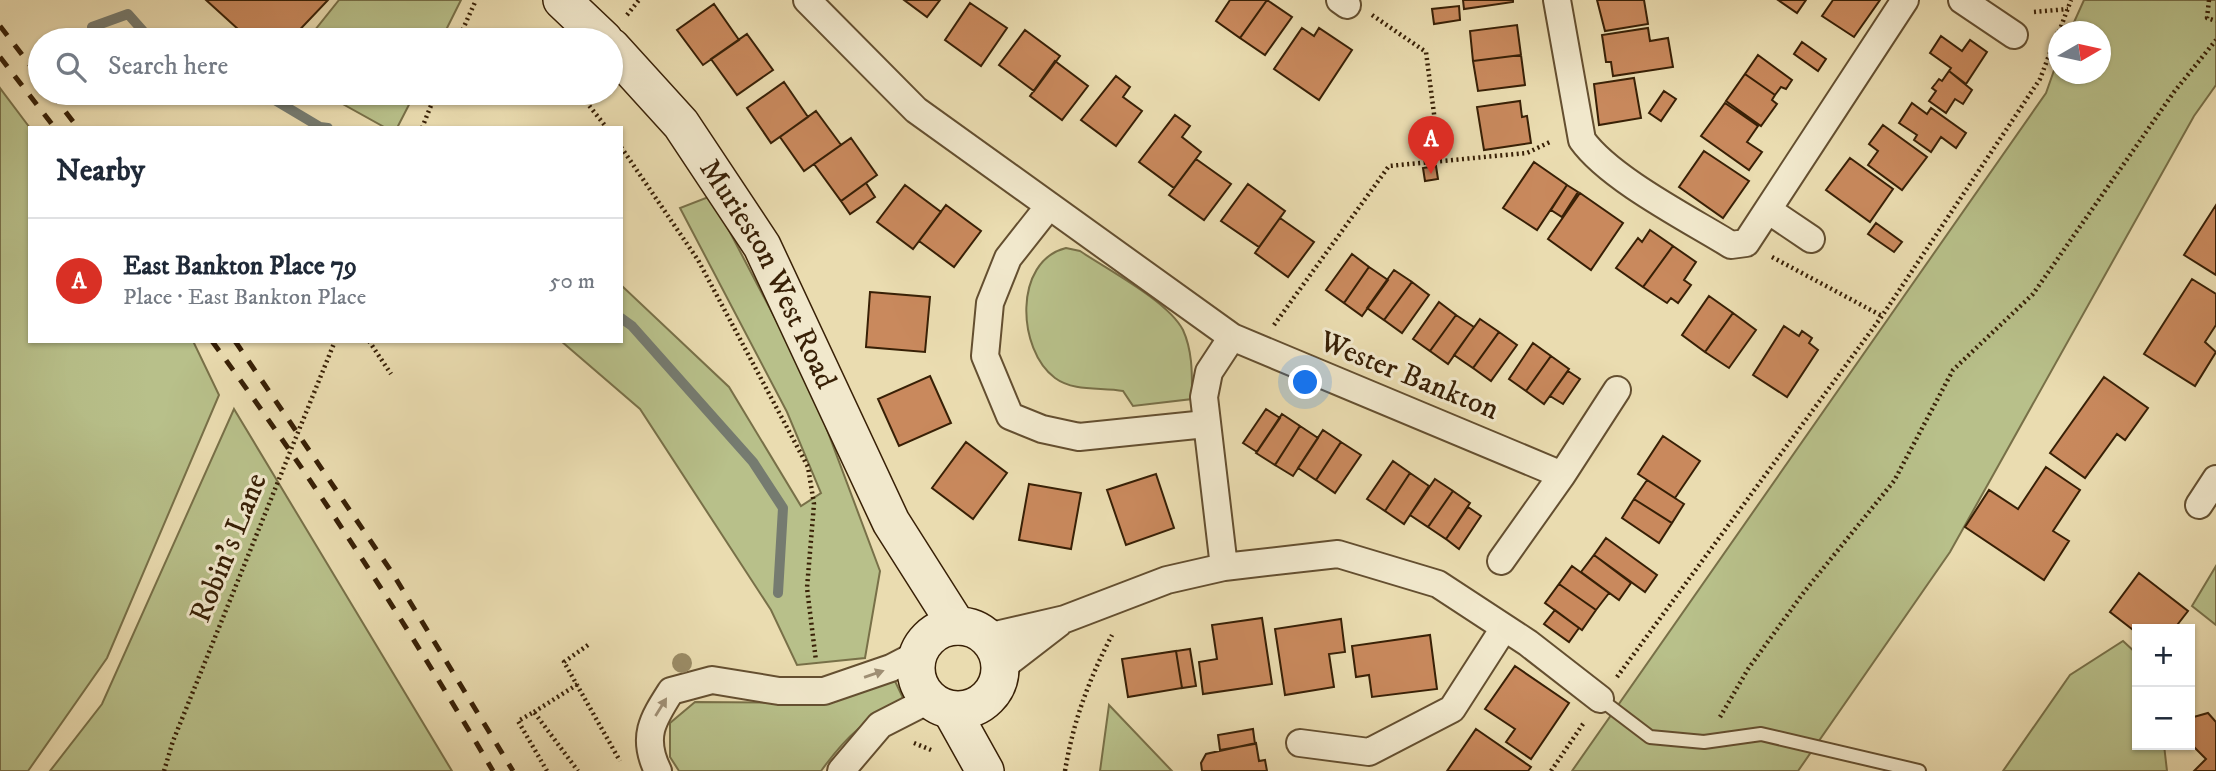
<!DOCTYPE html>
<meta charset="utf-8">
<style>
body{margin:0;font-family:"IM FELL DW Pica",serif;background:#f6f6f7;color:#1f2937}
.controls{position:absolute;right:21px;bottom:21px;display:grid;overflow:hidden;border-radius:0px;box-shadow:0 2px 5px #0004}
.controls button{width:63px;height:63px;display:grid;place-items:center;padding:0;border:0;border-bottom:2px solid #e0e1e3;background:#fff;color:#1f2937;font:35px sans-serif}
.compass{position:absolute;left:2048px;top:21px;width:63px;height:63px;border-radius:50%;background:#fff;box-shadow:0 2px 5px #0004;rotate:81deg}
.you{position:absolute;left:1306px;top:383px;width:24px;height:24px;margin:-18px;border:5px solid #fff;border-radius:50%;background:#1a73e8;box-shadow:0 0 0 10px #1a73e833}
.badge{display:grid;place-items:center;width:46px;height:46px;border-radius:50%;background:#d93025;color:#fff;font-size:23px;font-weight:700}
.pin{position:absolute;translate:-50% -58px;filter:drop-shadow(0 2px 4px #0008)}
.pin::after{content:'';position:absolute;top:37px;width:24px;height:21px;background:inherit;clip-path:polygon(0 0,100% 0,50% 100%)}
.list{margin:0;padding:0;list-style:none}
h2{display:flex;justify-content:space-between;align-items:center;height:91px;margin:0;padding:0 28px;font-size:30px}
h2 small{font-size:23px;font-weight:400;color:#747a83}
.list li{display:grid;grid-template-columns:46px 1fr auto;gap:21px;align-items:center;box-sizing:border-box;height:126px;padding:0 28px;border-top:2px solid #e0e1e3}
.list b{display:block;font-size:26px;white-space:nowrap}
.list p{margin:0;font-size:23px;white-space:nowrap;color:#747a83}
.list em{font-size:23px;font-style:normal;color:#747a83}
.icon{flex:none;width:38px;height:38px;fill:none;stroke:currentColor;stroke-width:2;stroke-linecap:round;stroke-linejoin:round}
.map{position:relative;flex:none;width:2216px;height:771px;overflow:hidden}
.search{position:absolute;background:#fff;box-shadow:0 2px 5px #0004;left:28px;top:28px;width:595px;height:77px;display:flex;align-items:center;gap:18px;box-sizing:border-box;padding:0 24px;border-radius:38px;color:#747a83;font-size:26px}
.panel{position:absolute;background:#fff;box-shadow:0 2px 5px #0004;left:28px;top:126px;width:595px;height:217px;border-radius:0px}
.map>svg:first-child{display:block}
.green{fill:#b8c08a;stroke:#787048;stroke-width:2}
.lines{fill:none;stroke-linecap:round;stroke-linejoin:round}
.stream{stroke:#757b70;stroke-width:10}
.building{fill:#c9895d;stroke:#382006;stroke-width:2}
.lane-casing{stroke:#644f30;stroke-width:16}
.street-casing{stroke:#644f30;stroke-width:30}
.secondary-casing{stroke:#382006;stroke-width:40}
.path{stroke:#382006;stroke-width:4.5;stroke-dasharray:2 3.5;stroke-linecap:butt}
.lane{stroke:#f1e8cc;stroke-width:12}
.street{stroke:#f1e8cc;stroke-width:26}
.secondary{stroke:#f1e8cc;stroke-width:37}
.rail{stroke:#382006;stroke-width:5;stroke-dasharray:12 12;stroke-linecap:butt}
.tree{fill:#9a8b65}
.oneway{fill:#9e8e73}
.labels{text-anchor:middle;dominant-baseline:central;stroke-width:6;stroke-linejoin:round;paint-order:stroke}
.street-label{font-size:30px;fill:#382006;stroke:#f1e8cc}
</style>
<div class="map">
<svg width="2216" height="771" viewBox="0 0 2216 771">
<rect width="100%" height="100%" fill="#eadcb0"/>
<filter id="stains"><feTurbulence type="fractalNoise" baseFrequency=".00286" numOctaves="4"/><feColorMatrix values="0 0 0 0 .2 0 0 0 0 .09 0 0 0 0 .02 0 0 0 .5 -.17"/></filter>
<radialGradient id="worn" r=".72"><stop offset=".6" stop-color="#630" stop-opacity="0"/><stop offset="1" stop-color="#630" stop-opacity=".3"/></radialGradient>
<path class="green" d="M339 0H461L441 40H307Z
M2084 0H2216V85L2194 116 1950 552 1798 771H1572L2046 93 2058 59V74H2100V32L2070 31Z
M0 88 30 128V341H193L219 395 107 658 28 771H0Z
M323 93H415L397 128H386Z
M711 196 811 387 880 571 865 658 797 665 771 610 640 409 561 341H621V285L729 387 801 506 821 493 787 412 680 208Z
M1066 248 1080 251C1108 270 1168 301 1183 330 1193 352 1192 376 1192 399L1133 406 1123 391C1101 387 1074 392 1055 378 1017 350 1013 261 1066 248Z
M234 409 452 771H50L102 704Z
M2216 566V625L2192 606Z
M2123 641 2137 654V745H2164L2167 771H2003L2070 675Z
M893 677 904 700C864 721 848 734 821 771H679L670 757V723L695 702 815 703Z
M1109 705 1172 771H1100Z"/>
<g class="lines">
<path class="stream" d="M92 27 128 14 151 40
M263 93 320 127 328 128
M621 318 632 326 753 462 783 508 778 593"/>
</g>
<path class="building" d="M206 0H328L290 40H250Z
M904 0H940L927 17Z
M1230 0H1267L1240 38 1216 21Z
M1267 0 1292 17 1265 55 1240 38Z
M1463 0H1513V2L1464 9Z
M1597 0H1644L1648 24 1605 31Z
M1778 0H1806L1797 13Z
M1833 0H1880L1854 37 1822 16Z
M970 3 1007 28 981 66 945 40Z
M714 4 739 40 703 65 677 30Z
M1459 6 1460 20 1434 24 1432 9Z
M1517 25 1521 55 1473 61 1470 31Z
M1302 28 1314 36 1319 28 1352 50 1319 100 1274 69Z
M1648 28 1650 41 1668 38 1673 67 1613 76 1611 62H1606L1602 35Z
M1025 30 1060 56 1034 91 999 65Z
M747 34 773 70 737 95 711 59Z
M1941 36 1962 51 1970 40 1987 52 1966 84 1949 71 1951 68 1930 53Z
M1802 42 1826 59 1818 71 1794 54Z
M1521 55 1525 85 1478 91 1473 61Z
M1758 55 1792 80 1786 89 1781 87 1775 95 1745 74Z
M1055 61 1088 86 1062 120 1030 96Z
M1949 71 1972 90 1963 104 1955 99 1946 113 1929 101 1936 91 1932 88 1936 83 1939 79 1942 81Z
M1745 74 1775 95 1772 100 1777 104 1761 126 1726 101Z
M1116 76 1130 87 1123 97 1142 111 1116 146 1081 120Z
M1634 78 1641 118 1599 125 1594 84Z
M784 82 808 117 771 143 747 108Z
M1664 91 1676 99 1661 121 1649 113Z
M1520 101 1522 117 1527 116 1531 143 1484 150 1477 107Z
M1725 103 1758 126 1747 142 1762 152 1749 170 1701 136Z
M1912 103 1927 114 1931 108 1966 133 1956 148 1941 137 1931 152 1914 140 1917 135 1899 123Z
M816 111 841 145 804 171 780 137Z
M1175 115 1190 126 1182 137 1201 152 1174 188 1139 162Z
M1883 125 1927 157 1902 190 1868 165 1878 151 1869 144Z
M851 138 877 175 841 201 814 164Z
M1704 151 1749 181 1723 218 1679 187Z
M1850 158 1893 189 1870 222 1826 190Z
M1196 159 1231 184 1204 220 1169 195Z
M1534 162 1567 185 1537 230 1503 208Z
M1436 166 1438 179 1425 181 1423 168Z
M866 183 875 197 850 214 841 201Z
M1248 184 1285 211 1259 247 1221 221Z
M905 185 941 212 913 249 877 222Z
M1567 185 1578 192 1562 217 1551 210Z
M1580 193 1623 223 1591 270 1548 239Z
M946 205 981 231 954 267 919 241Z
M2216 205V275L2184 255Z
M1280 218 1314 242 1288 277 1255 253Z
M1876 223 1902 242 1894 252 1868 234Z
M1650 230 1673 246 1643 287 1616 268 1638 238 1642 242Z
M1673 246 1696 262 1684 280 1691 285 1678 303 1671 298 1667 303 1643 287Z
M1352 254 1369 267 1344 303 1326 290Z
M1369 267 1388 280 1362 316 1344 303Z
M1394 270 1412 282 1384 320 1367 308Z
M2192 279 2216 294V325L2205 342 2216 352 2195 386 2144 354Z
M1412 282 1429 295 1402 333 1384 320Z
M870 292 930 297 925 352 866 347Z
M1709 296 1733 313 1705 352 1682 335Z
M1439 302 1456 315 1430 351 1413 339Z
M1733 313 1756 330 1729 368 1705 352Z
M1456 315 1474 327 1448 364 1430 351Z
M1480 319 1499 332 1473 368 1454 355Z
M1784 326 1799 336 1802 331 1812 338 1809 343 1818 350 1787 397 1753 375Z
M1499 332 1517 345 1491 381 1473 368Z
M1533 343 1551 356 1526 391 1509 379Z
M1551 356 1569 369 1544 404 1526 391Z
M1568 371 1580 379 1563 404 1550 396Z
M930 376 951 423 899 446 878 399Z
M2104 377 2148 408 2125 440 2117 434 2085 478 2050 453Z
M1266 409 1280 418 1257 452 1243 443Z
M1282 414 1300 426 1275 465 1256 453Z
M1300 426 1318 438 1293 476 1275 465Z
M1323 430 1341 442 1316 480 1298 468Z
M1663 436 1700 461 1675 498 1638 474Z
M966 442 1007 473 973 519 932 488Z
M1341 442 1361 455 1335 493 1316 480Z
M1393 461 1410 473 1385 511 1367 499Z
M2046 467 2080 490 2053 531 2069 541 2044 580 1965 527 1989 490 2018 509Z
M1410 473 1429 486 1404 524 1385 511Z
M1156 474 1174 528 1126 545 1107 490Z
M1435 479 1453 491 1428 527 1410 515Z
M1647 480 1684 504 1672 523 1634 499Z
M1029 484 1081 493 1071 549 1019 540Z
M1453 491 1470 503 1446 539 1428 527Z
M1634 499 1672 523 1659 543 1622 518Z
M1468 507 1481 516 1459 549 1446 539Z
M1606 538 1657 575 1645 592 1594 555Z
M1594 555 1631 583 1619 600 1581 572Z
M1572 566 1609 593 1596 610 1559 584Z
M2139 573 2188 611 2174 629H2137V633L2110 612Z
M1559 584 1596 610 1582 630 1545 603Z
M1555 610 1579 628 1569 642 1544 624Z
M1262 618 1272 684 1203 694 1199 662 1217 659 1212 625Z
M1341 619 1345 652 1329 654 1334 687 1285 695 1275 629Z
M1430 635 1437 689 1372 697 1369 675 1356 677 1352 646Z
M1190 649 1196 686 1182 688 1176 651Z
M1176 651 1182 688 1128 697 1122 659Z
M1515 666 1569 703 1531 759 1506 742 1515 729 1485 709Z
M2208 713 2216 722V771H2194L2206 759 2190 743V718Z
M1253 729 1255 744 1220 750 1218 735Z
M1476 729 1531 767 1528 771H1447Z
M1256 743 1259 761 1265 760 1267 771H1202L1201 763 1206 754Z"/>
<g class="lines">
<defs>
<path id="lane" d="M1600 699 1650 737 1704 742 1761 734 1919 771"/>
<path id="street" d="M807 0 916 110 1232 337 1209 372 1204 397 1224 567
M1340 0 1347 5
M1557 0 1582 140C1610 179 1689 219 1731 245L1746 243 1905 0
M1962 0 2014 35
M1049 206 1008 258 990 303 985 356 1010 416 1042 429 1079 437 1206 424
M1768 210 1811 239
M1232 337 1562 475 1617 390
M2199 505 2216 479
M1501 561 1562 475
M987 637 1065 619 1167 580 1224 567 1338 554 1438 584 1528 643 1600 699
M1001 668 1058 624
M1300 743 1369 752 1452 709 1504 628
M658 771C641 737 653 719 671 691L712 680 779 691H824L891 668 918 654
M841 771 880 725 929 700"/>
<g id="secondary">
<path d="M562 0 604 40"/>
<path id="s1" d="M611 47 681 124 762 246 891 522 957 626"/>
<circle cx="958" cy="668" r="42"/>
<path d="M951 710 985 771"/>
</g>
</defs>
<use href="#lane" class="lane-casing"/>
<use href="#street" class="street-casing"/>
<use href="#secondary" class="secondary-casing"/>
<path class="path" d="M2209 0 2207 18 2216 21
M2034 12 2068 9
M627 15 639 0
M1372 15 1426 52 1440 160
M2059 32 2071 0
M458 40 476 0
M579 93 607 128
M422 128 436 93
M621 147 698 260 808 467 814 504 807 588 816 661
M1772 257 1882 316
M1274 325 1389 166 1527 153 1552 141
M369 341 391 374
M588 645 564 662 620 761
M1617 677 1882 316 2040 79 2058 32
M534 712 578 684
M1720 717 1748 669 1804 592 1894 481 1953 370 2033 294 2174 92 2216 40
M914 743 931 750
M164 771 173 741 335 341
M547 771 518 721 534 712 578 771
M1065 771C1073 722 1089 679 1112 635
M1551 771 1585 721"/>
<use href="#lane" class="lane"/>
<use href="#street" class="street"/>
<use href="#secondary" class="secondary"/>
<path class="rail" d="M0 26 40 78
M0 57 55 128
M51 93 78 128
M212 341C313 479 406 623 493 771
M235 341 393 574 513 771"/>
</g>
<circle class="tree" cx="682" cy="663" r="10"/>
<defs><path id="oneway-solid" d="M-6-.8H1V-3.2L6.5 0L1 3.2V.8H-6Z" transform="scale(1.75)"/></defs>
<g class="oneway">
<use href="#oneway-solid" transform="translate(874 674) rotate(-19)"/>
<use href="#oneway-solid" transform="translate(661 707) rotate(-58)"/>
</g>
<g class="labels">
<g class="street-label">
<text stroke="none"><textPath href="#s1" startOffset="278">Murieston West Road</textPath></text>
<text transform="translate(1409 376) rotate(22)">Wester Bankton</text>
<text transform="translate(229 548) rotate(-68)">Robin's Lane</text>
</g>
</g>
<rect width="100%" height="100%" filter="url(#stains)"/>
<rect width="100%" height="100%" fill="url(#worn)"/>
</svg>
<div class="controls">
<button>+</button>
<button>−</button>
</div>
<svg class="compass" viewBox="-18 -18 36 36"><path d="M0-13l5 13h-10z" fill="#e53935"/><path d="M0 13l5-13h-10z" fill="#747a83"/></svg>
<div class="you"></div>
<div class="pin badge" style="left:1431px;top:174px">A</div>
<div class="search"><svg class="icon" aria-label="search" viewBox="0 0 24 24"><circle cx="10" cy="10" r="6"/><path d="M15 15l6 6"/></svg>Search here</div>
<section class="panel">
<h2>Nearby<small></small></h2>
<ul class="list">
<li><span class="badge">A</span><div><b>East Bankton Place 79</b><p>Place · East Bankton Place</p></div><em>50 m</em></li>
</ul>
</section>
</div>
